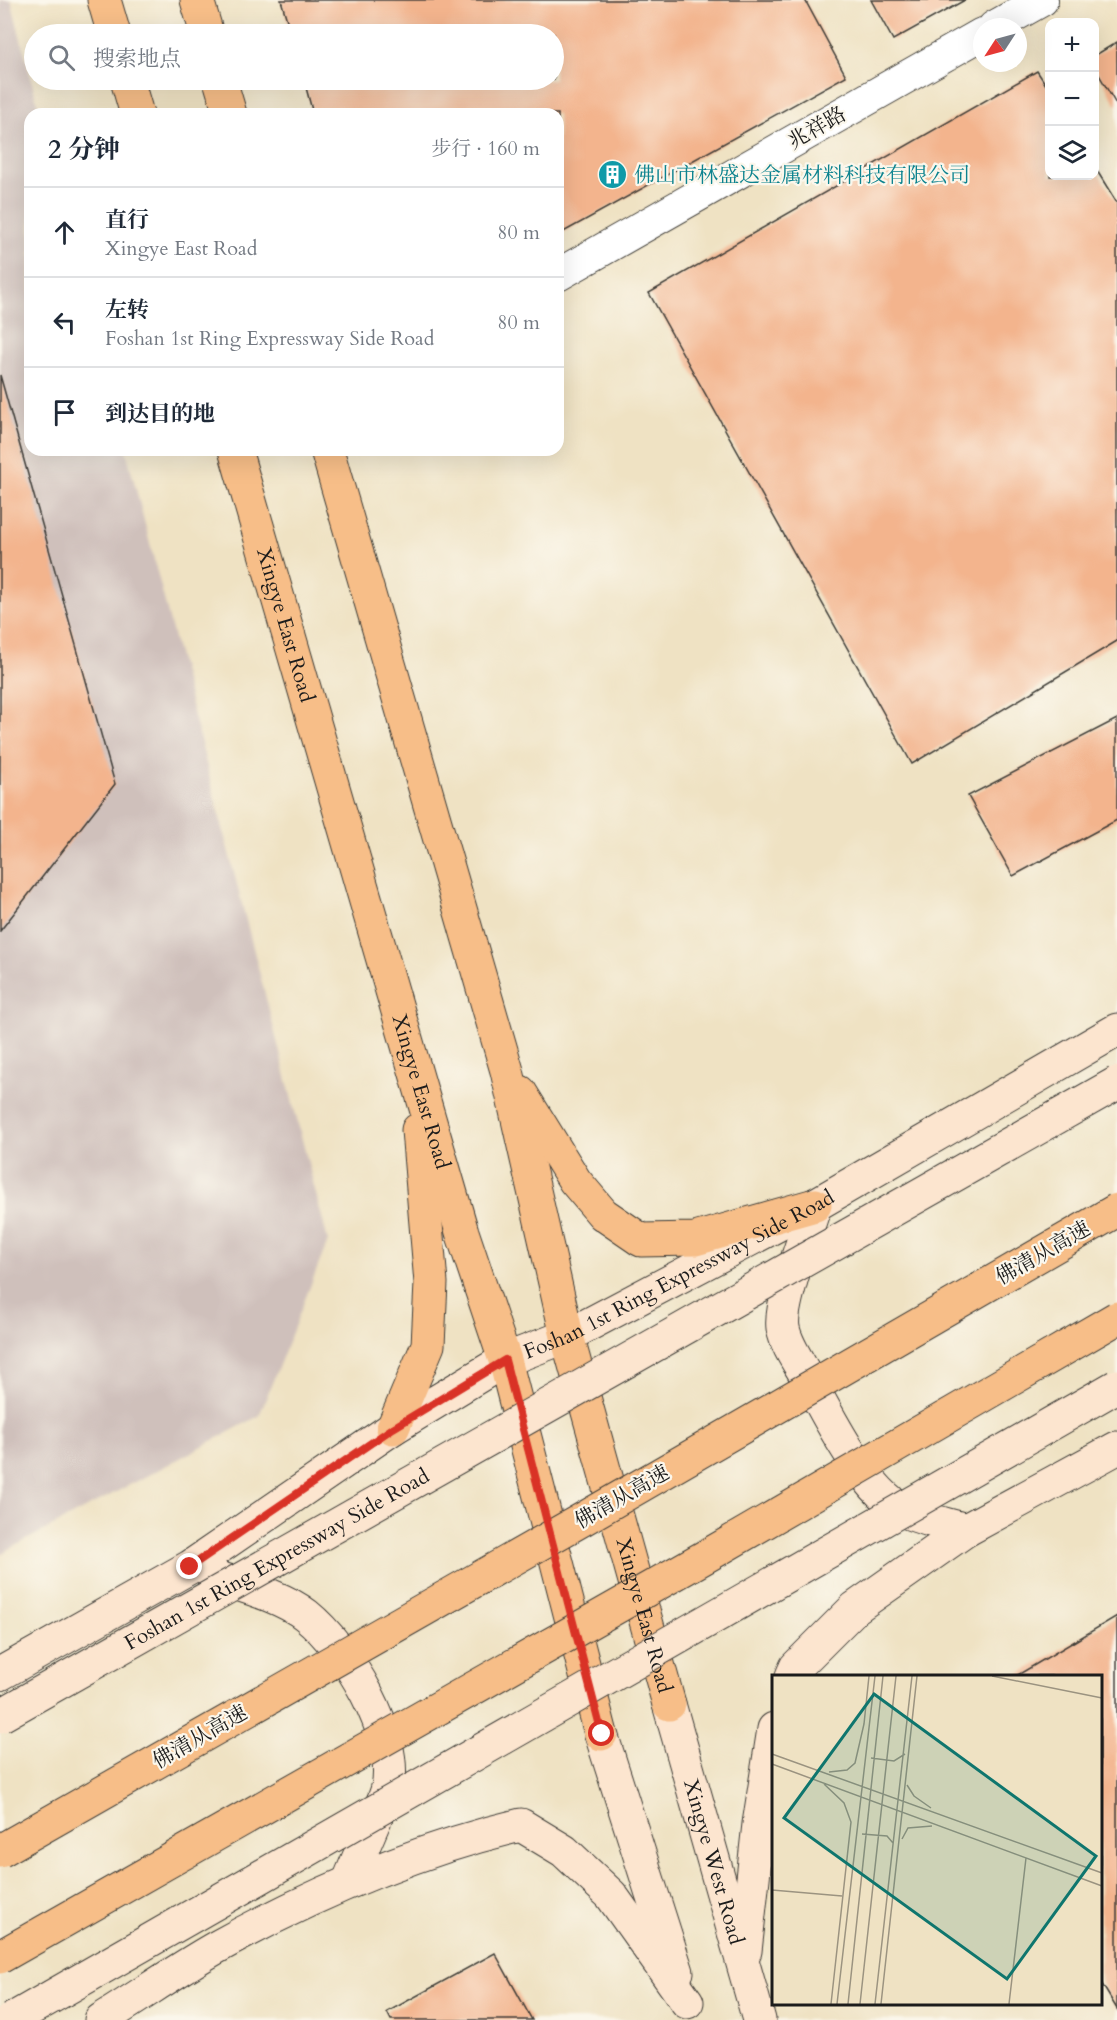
<!DOCTYPE html>
<html lang="zh">
<meta charset="utf-8">
<style>
body{margin:0;font-family:Cardo,"Noto Serif SC",serif;background:#f2f2f3;color:#1f2937}
.controls{position:absolute;right:18px;top:18px;display:grid;overflow:hidden;border-radius:12px;box-shadow:0 6px 24px #0002}
.controls button{width:54px;height:54px;display:grid;place-items:center;padding:0;border:0;border-bottom:2px solid #e0e1e3;background:#fff;color:#1f2937;font:30px sans-serif}
.compass{position:absolute;left:973px;top:18px;width:54px;height:54px;border-radius:50%;background:#fff;box-shadow:0 6px 24px #0002;rotate:234deg}
.stop{position:absolute;width:18px;height:18px;margin:-14px;border:4px solid #d93025;border-radius:50%;background:#fff}
.stop.end{background:#d93025;border-color:#fff;box-shadow:0 2px 6px #0008}
.list{margin:0;padding:0;list-style:none}
h2{display:flex;justify-content:space-between;align-items:center;height:78px;margin:0;padding:0 24px;font-size:26px}
h2 small{font-size:20px;font-weight:400;color:#747a83}
.list li{display:grid;grid-template-columns:39px 1fr auto;gap:18px;align-items:center;box-sizing:border-box;height:90px;padding:0 24px;border-top:2px solid #e0e1e3}
.list b{display:block;font-size:22px;white-space:nowrap}
.list p{margin:0;font-size:20px;white-space:nowrap;color:#747a83}
.list em{font-size:20px;font-style:normal;color:#747a83}
.icon{flex:none;width:33px;height:33px;fill:none;stroke:currentColor;stroke-width:2;stroke-linecap:round;stroke-linejoin:round}
.map{position:relative;flex:none;width:1117px;height:2020px;overflow:hidden}
.search{position:absolute;background:#fff;box-shadow:0 6px 24px #0002;left:24px;top:24px;width:540px;height:66px;display:flex;align-items:center;gap:15px;box-sizing:border-box;padding:0 21px;border-radius:33px;color:#747a83;font-size:22px}
.panel{position:absolute;background:#fff;box-shadow:0 6px 24px #0002;left:24px;top:108px;width:540px;height:348px;border-radius:18px}
.map>svg:first-child{display:block}
.industrial{fill:#cfc0bb}
.building{fill:#f3b48d}
.lines{fill:none;stroke-linecap:round;stroke-linejoin:round}
.minor-casing{stroke:#3c3a35;stroke-width:34}
.secondary-casing{stroke:#3c3a35;stroke-width:35}
.primary-casing{stroke:#3c3a35;stroke-width:35}
.minor{stroke:#fff;stroke-width:32}
.secondary{stroke:#fce5cf;stroke-width:33}
.primary{stroke:#f7be88;stroke-width:33}
.secondary-bridge-casing{stroke:#3c3a35;stroke-width:35;stroke-linecap:butt}
.motorway-bridge-casing{stroke:#3c3a35;stroke-width:35;stroke-linecap:butt}
.secondary-bridge{stroke:#fce5cf;stroke-width:33}
.motorway-bridge{stroke:#f7be88;stroke-width:33}
.route{stroke:#d93025;stroke-width:8}
.labels{text-anchor:middle;dominant-baseline:central;stroke-width:4.5;stroke-linejoin:round;paint-order:stroke}
.street-label{font-size:21px;fill:#1c1c1c;stroke:#fbf7ec}
.culture-label{font-size:21px;fill:#0d838f;stroke:#fbf7ec;text-anchor:start}
.inset-road{fill:none;stroke:#9b9380;stroke-width:1.5}
.view{fill:#0f766e;fill-opacity:0.15;stroke:#0f766e;stroke-width:3}
.inset-edge{fill:none;stroke:#1c1c1c;stroke-width:3}
</style>
<div class="map">
<svg width="1117" height="2020" viewBox="0 0 1117 2020">
<rect width="100%" height="100%" fill="#fbf7ec"/>
<filter id="ink" filterUnits="userSpaceOnUse"><feTurbulence type="fractalNoise" baseFrequency=".0167" numOctaves="2"/><feDisplacementMap in="SourceGraphic" scale="12" xChannelSelector="R" yChannelSelector="G"/><feConvolveMatrix kernelMatrix="1 2 1 2 8 2 1 2 1" color-interpolation-filters="sRGB"/></filter>
<filter id="wash" filterUnits="userSpaceOnUse"><feTurbulence type="fractalNoise" baseFrequency=".008" numOctaves="4" result="noise"/><feDisplacementMap in="SourceGraphic" scale="24" xChannelSelector="R" yChannelSelector="G"/><feGaussianBlur stdDeviation="1.35" result="paint"/><feColorMatrix in="noise" values="0 0 0 0 0 0 0 0 0 0 0 0 0 0 0 0 0 1.4 0 .05"/><feComposite in="paint" operator="in"/></filter>
<g filter="url(#wash)">
<rect width="100%" height="100%" fill="#efe2c3"/>
<path class="industrial" d="M0 0H11L40 114H30V450H126L328 1241 259 1416 0 1554Z"/>
<g id="blocks">
<path class="building" d="M281 0H805L846 76 558 235V114H313L304 80H554V34H291Z
M871 0H965L893 40Z
M1117 42V106L1094 66V56Z
M1037 71 1050 91V176H1094V166L1117 203V641L912 764 649 293Z
M0 375 115 784 0 931Z
M1117 719V820L1013 876 968 796Z
M1117 1616V2009L1100 1981V1676H1016Z
M495 1953 532 2020H391L387 2012Z"/>
</g>
</g>
<g filter="url(#ink)">
<use href="#blocks" fill-opacity="0" stroke="#3c3a35" stroke-width="1.5"/>
<g class="lines">
<defs>
<path id="minor" d="M994 27 1042 0
M558 275 982 34"/>
<g id="secondary">
<path d="M815 1205C807 1232 779 1304 783 1328 786 1345 799 1363 807 1377 828 1416 865 1492 905 1511 924 1520 947 1524 966 1530"/>
<path d="M213 1576C242 1586 282 1596 306 1615 347 1648 399 1734 388 1787 386 1797 380 1808 376 1817 367 1838 358 1859 349 1881"/>
<path id="s1" d="M0 1674 190 1567 393 1428 505 1360 567 1336 815 1205 1117 1030"/>
<path d="M792 1676 796 1667 855 1608 966 1530 1117 1448"/>
<path id="s2" d="M669 1704 759 2020"/>
<path d="M601 1734 677 1972"/>
<path d="M745 1951 759 1824 774 1729"/>
<path d="M101 2020C140 1996 178 1969 217 1947 313 1894 415 1850 521 1825L564 1851 611 1895 687 2002"/>
</g>
<g id="primary">
<path d="M104 0 114 34"/>
<path d="M197 0 207 34"/>
<path d="M127 80 137 114"/>
<path d="M220 80 230 114"/>
<path id="s3" d="M235 450 462 1232 505 1360 601 1734"/>
<path id="s4" d="M327 450 507 1071 567 1336 669 1704"/>
<path d="M520 1092 575 1181 603 1214 641 1240 695 1239 815 1205"/>
<path d="M393 1428 428 1345 431 1283 418 1130"/>
</g>
</defs>
<use href="#minor" class="minor-casing"/>
<use href="#secondary" class="secondary-casing"/>
<use href="#primary" class="primary-casing"/>
<use href="#minor" class="minor"/>
<use href="#secondary" class="secondary"/>
<use href="#primary" class="primary"/>
<defs>
<g id="secondary-bridge">
<path id="s5" d="M0 1716 1117 1083"/>
<path d="M11 2020 1117 1386"/>
</g>
<path id="motorway-bridge" d="M0 1851 583 1519 1117 1210
M0 1957 717 1550 1117 1318"/>
</defs>
<use href="#secondary-bridge" class="secondary-bridge-casing"/>
<use href="#motorway-bridge" class="motorway-bridge-casing"/>
<use href="#secondary-bridge" class="secondary-bridge"/>
<use href="#motorway-bridge" class="motorway-bridge"/>
</g>
</g>
<g class="lines" filter="url(#ink)">
<path class="route" d="M190 1567 393 1428 505 1360 602 1734"/>
</g>
<defs>
<symbol id="building-disc" viewBox="-11 -11 22 22"><circle r="9.5" fill="#0f9aa8" stroke="#fbf7ec"/><path d="M-4-6H4V6H1V3H-1V6H-4ZM-2.5-4.3h1.7v1.8h-1.7ZM.8-4.3h1.7v1.8H.8ZM-2.5-1h1.7V.8h-1.7ZM.8-1h1.7V.8H.8Z" fill="#fff"/></symbol>
</defs>
<g fill-rule="evenodd">
<use href="#building-disc" x="596" y="158" width="33" height="33"/>
</g>
<g class="labels">
<g class="street-label">
<text transform="translate(817 128) rotate(-30)">兆祥路</text>
<text stroke="none"><textPath href="#s3" startOffset="182">Xingye East Road</textPath></text>
<text stroke="none"><textPath href="#s3" startOffset="668">Xingye East Road</textPath></text>
<text transform="translate(1043 1253) rotate(-30)">佛清从高速</text>
<text stroke="none"><textPath href="#s1" startOffset="789">Foshan 1st Ring Expressway Side Road</textPath></text>
<text transform="translate(622 1497) rotate(-30)">佛清从高速</text>
<text stroke="none"><textPath href="#s5" startOffset="318">Foshan 1st Ring Expressway Side Road</textPath></text>
<text stroke="none"><textPath href="#s4" startOffset="1208">Xingye East Road</textPath></text>
<text transform="translate(200 1737) rotate(-30)">佛清从高速</text>
<text stroke="none"><textPath href="#s2" startOffset="164">Xingye West Road</textPath></text>
</g>
<g class="culture-label">
<text x="634" y="175">佛山市林盛达金属材料科技有限公司</text>
</g>
</g>
<g transform="translate(772 1675)">
<rect width="330" height="330" fill="#efe2c3"/>
<path class="inset-road" d="M220 1 330 23M0 79 330 198M99 83 122 86 133 79M0 89 330 211M57 97 75 95 83 88 92 49 97 1M52 109 72 128 79 147 59 329M135 110 142 121 159 133M90 159 115 161 121 168M130 164 136 153 160 151M0 215 70 221M65 329 103 1M76 329 111 1M88 329 124 1M103 329 140 1M109 329 145 1M237 329 254 183"/>
<path class="view" d="M102 19 324 181 235 304 12 143Z"/>
<rect width="330" height="330" class="inset-edge"/>
</g>
</svg>
<div class="controls">
<button>+</button>
<button>−</button>
<button><svg class="icon" aria-label="layers" viewBox="0 0 24 24"><path d="M12 4l9 5-9 5-9-5zM3 14l9 5 9-5"/></svg></button>
</div>
<svg class="compass" viewBox="-18 -18 36 36"><path d="M0-13l5 13h-10z" fill="#e53935"/><path d="M0 13l5-13h-10z" fill="#747a83"/></svg>
<div class="stop" style="left:602px;top:1734px"></div>
<div class="stop end" style="left:190px;top:1567px"></div>
<div class="search"><svg class="icon" aria-label="search" viewBox="0 0 24 24"><circle cx="10" cy="10" r="6"/><path d="M15 15l6 6"/></svg>搜索地点</div>
<section class="panel">
<h2>2 分钟<small>步行 · 160 m</small></h2>
<ul class="list">
<li><svg class="icon" aria-label="ahead" viewBox="0 0 24 24"><path d="M12 20V5M6 11l6-6 6 6"/></svg><div><b>直行</b><p>Xingye East Road</p></div><em>80 m</em></li>
<li><svg class="icon" aria-label="left" viewBox="0 0 24 24"><path d="M17 20v-9H6M10 6l-5 5 5 5"/></svg><div><b>左转</b><p>Foshan 1st Ring Expressway Side Road</p></div><em>80 m</em></li>
<li><svg class="icon" aria-label="arrive" viewBox="0 0 24 24"><path d="M6 21V4h12l-3 4 3 4H6"/></svg><div><b>到达目的地</b></div></li>
</ul>
</section>
</div>
